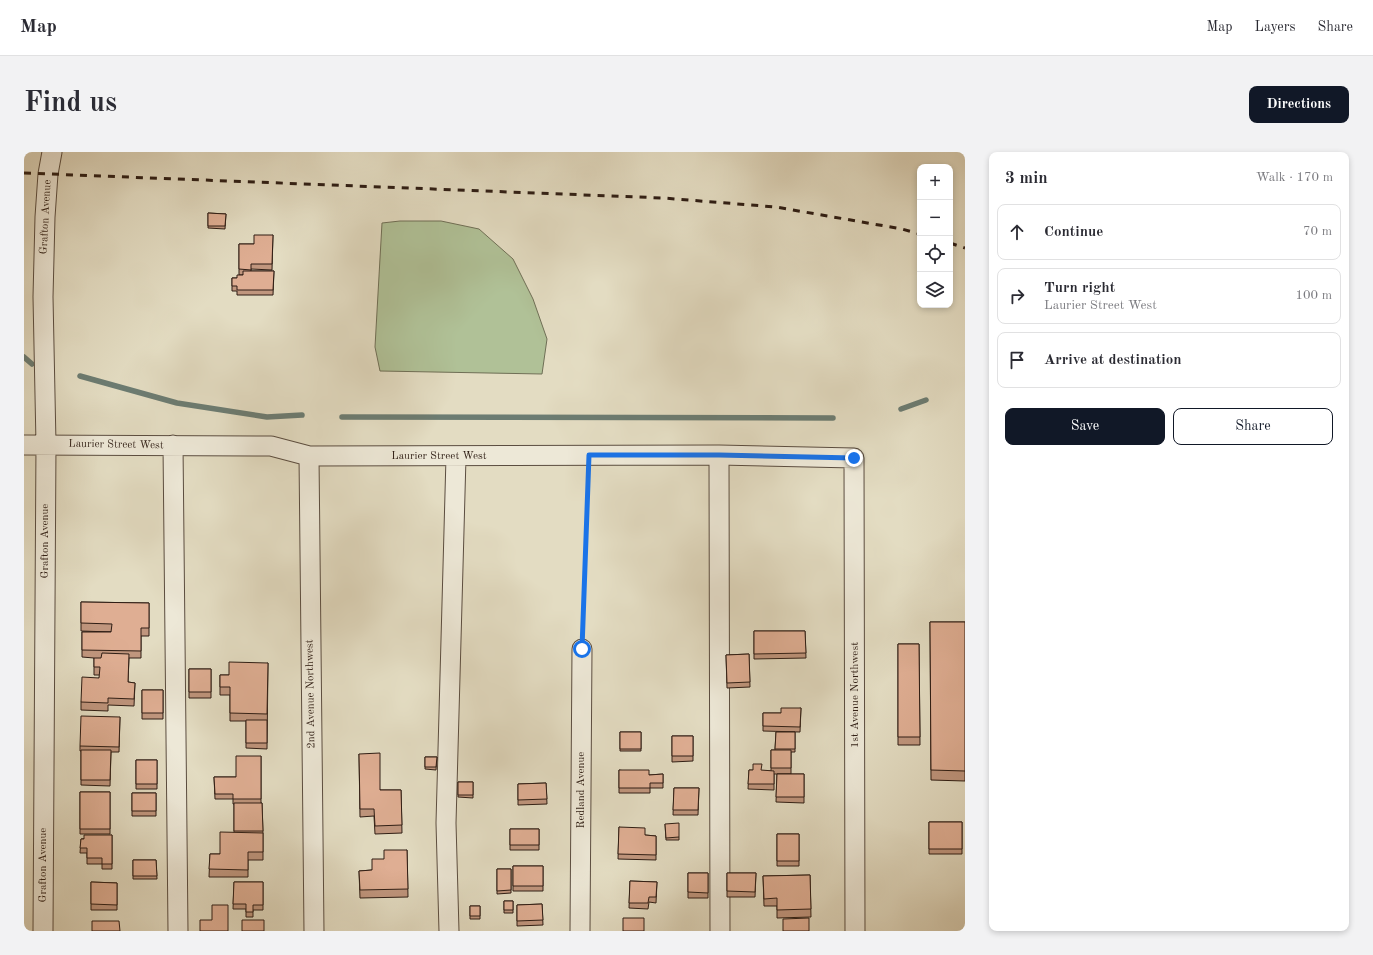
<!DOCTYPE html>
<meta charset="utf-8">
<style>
body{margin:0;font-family:"Old Standard TT",serif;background:#f2f2f3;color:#2b2b33}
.controls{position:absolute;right:12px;top:12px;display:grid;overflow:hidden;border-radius:8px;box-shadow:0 2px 6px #0003}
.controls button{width:36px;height:36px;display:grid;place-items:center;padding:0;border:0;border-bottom:1px solid #e1e1e2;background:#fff;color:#2b2b33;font:20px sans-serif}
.stop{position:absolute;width:12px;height:12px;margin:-9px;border:3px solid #1a73e8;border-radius:50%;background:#fff}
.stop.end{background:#1a73e8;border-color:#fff;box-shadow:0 1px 4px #0008}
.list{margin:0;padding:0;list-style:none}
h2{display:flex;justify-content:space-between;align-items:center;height:52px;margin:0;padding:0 16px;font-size:17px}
h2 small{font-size:13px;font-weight:400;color:#7c7c81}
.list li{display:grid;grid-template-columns:26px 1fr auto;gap:12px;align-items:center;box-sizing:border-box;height:56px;margin:0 8px 8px;padding:0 8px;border:1px solid #e1e1e2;border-radius:8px}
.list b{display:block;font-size:15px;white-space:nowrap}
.list p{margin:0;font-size:13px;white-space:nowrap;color:#7c7c81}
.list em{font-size:13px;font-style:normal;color:#7c7c81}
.actions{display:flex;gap:8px;padding:12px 16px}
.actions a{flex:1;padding:9px 0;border:1px solid #111827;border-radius:8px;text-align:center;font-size:14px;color:#111827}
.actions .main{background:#111827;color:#fff}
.icon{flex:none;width:22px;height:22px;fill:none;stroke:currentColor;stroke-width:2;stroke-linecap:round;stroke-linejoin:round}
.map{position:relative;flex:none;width:941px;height:779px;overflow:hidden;border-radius:8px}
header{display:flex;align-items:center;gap:24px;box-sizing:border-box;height:56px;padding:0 20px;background:#fff;border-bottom:1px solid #e1e1e2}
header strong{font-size:19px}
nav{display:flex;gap:22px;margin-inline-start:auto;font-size:14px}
.intro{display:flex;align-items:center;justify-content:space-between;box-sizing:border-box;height:96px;padding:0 24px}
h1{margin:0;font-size:28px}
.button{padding:10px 18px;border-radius:8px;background:#111827;color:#fff;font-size:14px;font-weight:700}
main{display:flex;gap:24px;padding:0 24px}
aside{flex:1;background:#fff;border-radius:8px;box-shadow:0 2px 6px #0003}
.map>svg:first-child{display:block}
.green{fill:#b0c197;stroke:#6f6f56}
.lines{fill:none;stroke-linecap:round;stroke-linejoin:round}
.stream{stroke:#6c7c72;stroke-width:5.5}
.minor-casing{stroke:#5b4d40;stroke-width:21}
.path{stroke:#2e1d14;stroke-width:2.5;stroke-dasharray:3 2;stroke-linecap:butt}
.minor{stroke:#ede8d7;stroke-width:19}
.rail{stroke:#2e1d14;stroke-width:3;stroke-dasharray:7 7;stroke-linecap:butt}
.wall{fill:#c0967e;stroke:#2e1d14}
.building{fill:#dfae93;stroke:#2e1d14}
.route{stroke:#1a73e8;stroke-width:5}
.labels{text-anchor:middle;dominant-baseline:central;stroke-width:3;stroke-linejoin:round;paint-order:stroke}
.street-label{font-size:11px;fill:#2e1d14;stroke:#ede8d7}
</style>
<header>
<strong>Map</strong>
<nav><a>Map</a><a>Layers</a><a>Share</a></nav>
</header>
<div class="intro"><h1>Find us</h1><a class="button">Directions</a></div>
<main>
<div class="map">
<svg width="941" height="779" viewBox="0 0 941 779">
<rect width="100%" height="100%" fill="#e3dcc2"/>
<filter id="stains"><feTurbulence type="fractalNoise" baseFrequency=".005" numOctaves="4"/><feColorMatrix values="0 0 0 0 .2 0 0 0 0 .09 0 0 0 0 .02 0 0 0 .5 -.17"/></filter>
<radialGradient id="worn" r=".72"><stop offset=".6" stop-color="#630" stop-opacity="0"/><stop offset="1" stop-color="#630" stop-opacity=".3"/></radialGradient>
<path class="green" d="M376 69H417L455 77 489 107 509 147 523 187 518 222 356 219 351 195 358 71Z"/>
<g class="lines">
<path class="stream" d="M0 205 8 212
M56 224 153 251 243 265 278 263
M877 257 902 248
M318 265 809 266"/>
<defs>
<path id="minor" d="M0 293 247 294 285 304 695 303 830 306 831 779
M149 293 154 779
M695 303 696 779
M285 304 290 779
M19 779 22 292 19 145 21 65 24 22 28 0
M425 779 422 671 432 305
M556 779 558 497"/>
</defs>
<use href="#minor" class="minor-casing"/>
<path class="path" d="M559 479 564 322"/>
<use href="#minor" class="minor"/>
<path class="rail" d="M0 21 639 46 752 55 878 77 896 82
M926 91 941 96"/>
</g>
<path class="wall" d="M184 61 202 62 201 77 184 76Z
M249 83 248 118 227 117V119H250L249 143H213V139H208V126H213L219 123H215V92H230Z
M57 450 125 451V484H117V506H105L104 530 111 531 110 554 84 553V559L57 558V550L75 526 76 523H70V506L58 505V480H87L57 479Z
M906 470H941V629L907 628Z
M730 479H781L782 506 730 507Z
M874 492H895L896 593H874Z
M725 502 726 535 703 536 702 503Z
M244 511 243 597 222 596V569H206V543H196V523H205Z
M165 517H187V546H165Z
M118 538H139V567H118Z
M777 556 776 580 739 579V561H757Z
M96 565 95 600H87L86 634 57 633V599H56V594Z
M596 580H617V599H596Z
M752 580H771V600H767V622H750V638L724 637 725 618 747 619V598H751Z
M648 584H669V609L648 610Z
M335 602 356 638H377L378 681 351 682 350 664 336 665Z
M237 604V651H238L239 681V708H224V725H185L186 702H196L210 680V652H209V647H191L190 625H212Z
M401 605H413L412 618 401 617Z
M112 608H133V637H112Z
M595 618 625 623 639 622V636H626V641H595Z
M753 622H780V651L752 650Z
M434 630H449V646L434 645Z
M522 631 523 652 494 653V632Z
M650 636H675L674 663H649Z
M56 640H86V682H56Z
M108 641H132V664H108Z
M905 670H938V702H905Z
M641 672 655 685V688H642Z
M595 675 621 683 632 684V708L594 707Z
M486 677H515V698H486Z
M753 682H775V714H753Z
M88 683V717H78V712H63V701H56L57 687Z
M383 698 384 745 336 746 335 719 348 718 360 707Z
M109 708H132L133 727H109Z
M489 714H519V739H489Z
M473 717H487V741L473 742Z
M664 721H684V746H664Z
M703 721H732L731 745H703Z
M786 723 787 765 753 766V754H740L739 724Z
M606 729 633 730 632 751 625 750 624 757 605 756Z
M67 730 93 731V758H67Z
M210 730H239V758H229V765H222V757H209Z
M480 749H489V761H480Z
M518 752 519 773 493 774V753Z
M446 754H456V767H446Z"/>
<path class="building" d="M184 61 202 62 201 74H184Z
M230 83H249L248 112H227V118L215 117V92H230Z
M219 119H250L249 138H213V134H208V126H213V123H219Z
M57 450 125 451V476H117V499L58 498V480H87L88 472 57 471Z
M906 470H941V619L907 618Z
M730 479H781L782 501 730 502Z
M874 492H895L896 585H874Z
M78 501 105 502 104 530 111 531 110 547 84 546V551L57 550 58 525 75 526 76 515H70V506H77Z
M725 502 726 530 703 531 702 503Z
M205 510 244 511 243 562 206 561V535H196V523H205Z
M165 517H187V540H165Z
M118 538H139V561H118Z
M757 556H777L776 575 739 574V561H757Z
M57 564 96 565 95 595 56 594Z
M222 568H243V591H222Z
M596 580H617V597H596Z
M752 580H771V597H751Z
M648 584H669V604H648Z
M57 598H87L86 628H57Z
M747 598H767V616H747Z
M356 601V638H377L378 673 351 674 350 657H336L335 602Z
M212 604H237V647H209V642H191L190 625H212Z
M401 605H413L412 615H401Z
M112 608H133V632H112Z
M729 612H738L737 618 750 619V632H724L725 618H729Z
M595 618H625V623L639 622V631H626V636H595Z
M753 622H780V645H752Z
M434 630H449V643H434Z
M522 631 523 647 494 648V632Z
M650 636H675L674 658H649Z
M56 640H86V677H56Z
M108 641H132V659H108Z
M210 651H238L239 679H210Z
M905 670H938V697H905Z
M655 671V685L642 686 641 672Z
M595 675 621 676V683L632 684V703L594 702Z
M486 677H515V693H486Z
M196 680 239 681V700H224V718L185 717 186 702H196Z
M753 682H775V709H753Z
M60 683H88V712H78V706H63V696H56L57 687H60Z
M360 698H383L384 737 336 738 335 719 348 718V707H360Z
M109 708H132L133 724H109Z
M489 714H519V734H489Z
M473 717H487V738L473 739Z
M664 721H684V741L664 740Z
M703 721H732L731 740 703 739Z
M786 723 787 757 753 758V746L740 747 739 724Z
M606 729 633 730 632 745H625L624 751H605Z
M67 730 93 731V753L67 752Z
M210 730H239V753H229V760H222V752H209Z
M480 749H489V758H480Z
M518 752 519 768 493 769V753Z
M188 753H204V779H176V768H188Z
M446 754H456V764H446Z
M599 766H620V779H599Z
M785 766V779H759V767Z
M218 768H240V779H218Z
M68 769H95L96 779H68Z"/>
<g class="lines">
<path class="route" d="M558 497 565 303H695L830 306"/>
</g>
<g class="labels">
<g class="street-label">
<text transform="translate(22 65) rotate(-87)">Grafton Avenue</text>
<text transform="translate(92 293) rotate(1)">Laurier Street West</text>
<text x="415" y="304">Laurier Street West</text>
<text transform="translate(21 389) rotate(-90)">Grafton Avenue</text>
<text transform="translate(287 542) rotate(-91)">2nd Avenue Northwest</text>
<text transform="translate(831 543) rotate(-90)">1st Avenue Northwest</text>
<text transform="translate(557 638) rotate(-90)">Redland Avenue</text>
<text transform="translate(19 713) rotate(-90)">Grafton Avenue</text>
</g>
</g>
<rect width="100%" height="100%" filter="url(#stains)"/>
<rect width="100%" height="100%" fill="url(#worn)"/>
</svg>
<div class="controls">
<button>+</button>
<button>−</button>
<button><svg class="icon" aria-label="locate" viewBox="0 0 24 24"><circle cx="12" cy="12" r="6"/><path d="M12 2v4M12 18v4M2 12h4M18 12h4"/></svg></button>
<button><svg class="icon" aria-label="layers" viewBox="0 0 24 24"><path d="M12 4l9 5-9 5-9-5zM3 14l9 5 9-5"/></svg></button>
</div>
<div class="stop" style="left:558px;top:497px"></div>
<div class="stop end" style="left:830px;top:306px"></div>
</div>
<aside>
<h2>3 min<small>Walk · 170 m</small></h2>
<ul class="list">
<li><svg class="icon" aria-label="ahead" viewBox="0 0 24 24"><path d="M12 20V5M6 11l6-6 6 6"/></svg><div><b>Continue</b></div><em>70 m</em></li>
<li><svg class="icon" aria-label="right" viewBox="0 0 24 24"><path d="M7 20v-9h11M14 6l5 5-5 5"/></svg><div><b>Turn right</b><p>Laurier Street West</p></div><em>100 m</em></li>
<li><svg class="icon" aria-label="arrive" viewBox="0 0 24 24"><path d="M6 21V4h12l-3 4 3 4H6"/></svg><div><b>Arrive at destination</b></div></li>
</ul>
<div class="actions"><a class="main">Save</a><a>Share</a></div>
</aside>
</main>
